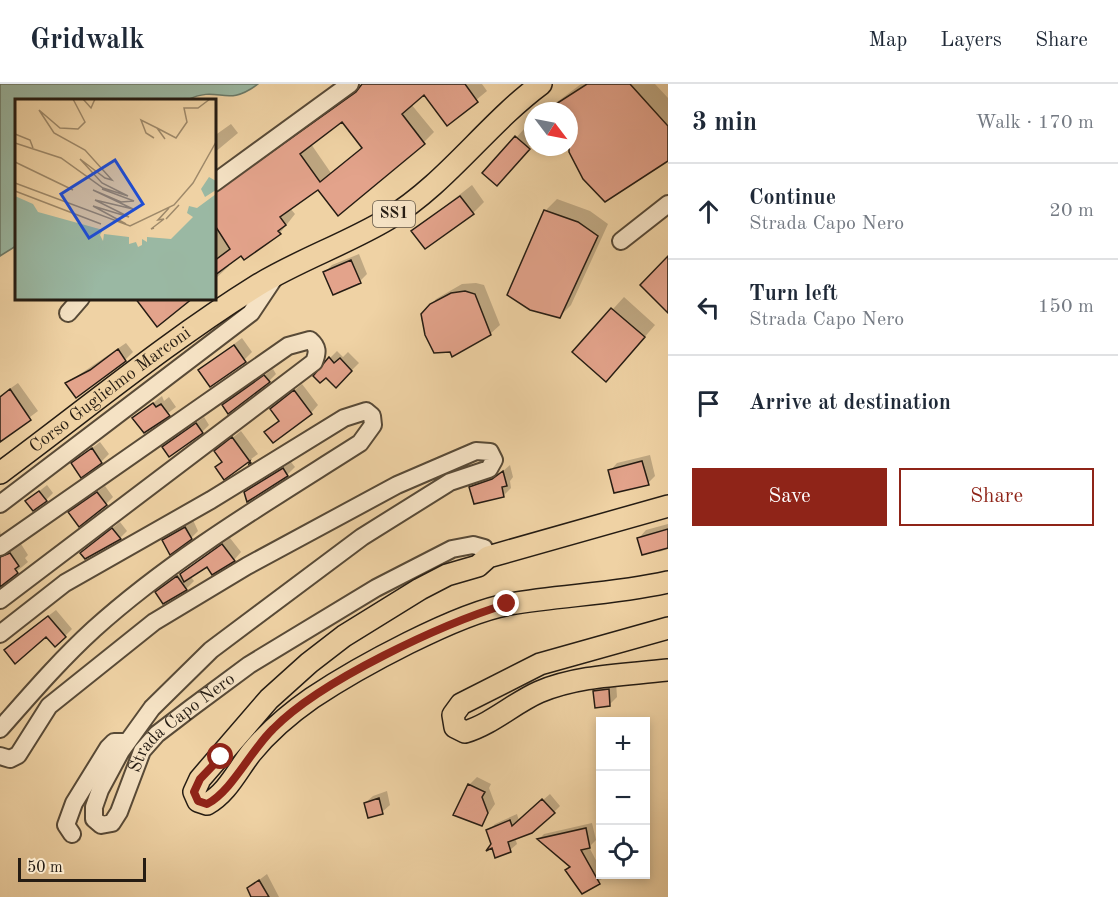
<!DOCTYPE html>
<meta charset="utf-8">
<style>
body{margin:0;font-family:"Old Standard TT",serif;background:#f6f6f7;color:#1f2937}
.controls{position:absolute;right:18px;bottom:18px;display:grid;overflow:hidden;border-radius:0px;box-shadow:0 3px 9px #0003}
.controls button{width:54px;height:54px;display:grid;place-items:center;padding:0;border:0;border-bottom:2px solid #e0e1e3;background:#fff;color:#1f2937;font:30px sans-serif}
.compass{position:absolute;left:524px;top:18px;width:54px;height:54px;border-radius:50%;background:#fff;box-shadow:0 3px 9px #0003;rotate:122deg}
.scale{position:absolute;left:18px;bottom:15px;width:128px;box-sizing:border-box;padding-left:6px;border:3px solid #251c13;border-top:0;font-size:16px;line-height:21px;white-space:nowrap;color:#251c13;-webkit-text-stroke:4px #f5e2c4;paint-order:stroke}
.stop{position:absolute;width:18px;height:18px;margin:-14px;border:4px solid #8f2418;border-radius:50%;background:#fff}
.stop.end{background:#8f2418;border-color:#fff;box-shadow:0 2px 6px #0008}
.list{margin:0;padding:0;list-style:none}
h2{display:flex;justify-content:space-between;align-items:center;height:78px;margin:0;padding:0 24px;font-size:26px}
h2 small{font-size:20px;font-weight:400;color:#747a83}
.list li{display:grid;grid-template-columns:39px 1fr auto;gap:18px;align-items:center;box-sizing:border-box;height:96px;padding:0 24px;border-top:2px solid #e0e1e3}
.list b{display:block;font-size:22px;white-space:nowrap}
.list p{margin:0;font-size:20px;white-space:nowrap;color:#747a83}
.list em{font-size:20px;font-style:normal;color:#747a83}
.actions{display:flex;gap:12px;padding:18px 24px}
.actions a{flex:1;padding:14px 0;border:2px solid #8f2418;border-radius:0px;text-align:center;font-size:21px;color:#8f2418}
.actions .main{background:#8f2418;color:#fff}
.icon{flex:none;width:33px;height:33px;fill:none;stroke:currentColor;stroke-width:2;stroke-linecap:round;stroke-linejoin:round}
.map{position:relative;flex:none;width:668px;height:813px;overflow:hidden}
header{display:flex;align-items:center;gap:36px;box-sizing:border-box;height:84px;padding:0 30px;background:#fff;border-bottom:2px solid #e0e1e3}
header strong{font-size:28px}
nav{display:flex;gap:33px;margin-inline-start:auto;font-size:21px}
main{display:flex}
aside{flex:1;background:#fff}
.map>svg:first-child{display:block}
.water{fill:#9ab8a3;stroke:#6b7a69;stroke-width:1.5}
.shadow{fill:#0003;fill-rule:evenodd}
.building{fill:#e3a38b;stroke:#251c13;stroke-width:1.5;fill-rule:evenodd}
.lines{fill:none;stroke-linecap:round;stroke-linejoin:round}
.minor-casing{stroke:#584a37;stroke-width:20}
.major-casing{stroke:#251c13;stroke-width:24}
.minor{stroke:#f5e2c4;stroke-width:16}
.major{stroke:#efd2a4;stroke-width:21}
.route{stroke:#8f2418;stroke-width:8}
.labels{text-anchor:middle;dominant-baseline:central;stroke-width:5;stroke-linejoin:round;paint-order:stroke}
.shield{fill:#f5e2c4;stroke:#635748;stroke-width:1.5}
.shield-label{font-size:16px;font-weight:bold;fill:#251c13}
.street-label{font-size:18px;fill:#251c13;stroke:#f5e2c4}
.inset-road{fill:none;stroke:#9e896a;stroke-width:1.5}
.view{fill:#1d4ed8;fill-opacity:0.15;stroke:#1d4ed8;stroke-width:3}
.inset-edge{fill:none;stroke:#251c13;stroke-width:3}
</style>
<header>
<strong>Gridwalk</strong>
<nav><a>Map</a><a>Layers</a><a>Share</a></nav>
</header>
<main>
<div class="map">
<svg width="668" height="813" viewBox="0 0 668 813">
<rect width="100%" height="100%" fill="#efd2a4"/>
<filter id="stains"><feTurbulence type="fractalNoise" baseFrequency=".00333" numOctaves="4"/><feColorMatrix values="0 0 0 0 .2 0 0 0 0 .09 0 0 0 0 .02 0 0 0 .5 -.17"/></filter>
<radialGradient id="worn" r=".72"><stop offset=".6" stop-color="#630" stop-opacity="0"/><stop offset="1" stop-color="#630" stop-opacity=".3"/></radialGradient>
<path class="water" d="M0 0H258C225 25 220 0 187 16H16V162L0 172Z"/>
<path class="shadow" d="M364 0H482L487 7 447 40 424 9 411 20 434 48 424 58 339 129 318 104 290 124 295 130 280 149 241 170 227 180 229 182 214 196V108ZM342 36 364 63 331 89 311 60Z
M581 0H655L668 14V75L605 116 585 94 568 63 569 27H545Z
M231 40 238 49 214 69V52Z
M524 45 533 53V60L504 92 485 89Z
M472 101 484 118 473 129 413 147Z
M557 115 590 127 608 140 571 221 559 233 545 127Z
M359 170 367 190 360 197 325 188 332 181Z
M476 199 484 201 500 241 490 250 451 267 426 251 421 234 436 215 462 200Z
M624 213 655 241 618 284 574 268Z
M242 254 252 268 244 276 200 286Z
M126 259 133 268 125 276 67 299Z
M337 267 343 273 348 268 359 279 336 302 326 292 330 274Z
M273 285 276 290 269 297 224 321Z
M18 299 38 327 2 354 0 312Z
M302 300 318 321 311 329 266 348 281 336 272 325Z
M162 312 164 317 169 313 176 323 145 347 134 334Z
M204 333 209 341 202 348 164 363Z
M241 347 258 370 224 394 217 383 223 377 216 367Z
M100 358 109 370 101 378 73 379Z
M650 371 655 392 648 399 610 387 617 379Z
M291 378 295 383 287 391 245 409Z
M510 381 513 393 510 397 511 404 504 411 475 418 471 403 479 395 502 388Z
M47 401 53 409 46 416 27 417Z
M105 402 113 413 106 420 70 428Z
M193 436 198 447 191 454 164 456Z
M120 438 127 447 120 454 82 469Z
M668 440V465L659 468 639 454 646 446Z
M0 446 2 459 12 464 21 460 28 471 25 474 28 478 0 501Z
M230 454 241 468 234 476 207 481 190 492 194 497 186 505 164 518 157 509 164 501Z
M56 526 72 545 65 552 47 551 13 559Z
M616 598 617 613 609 621 595 607 602 600Z
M477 693 491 700 489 704 495 720 481 740 455 730 469 701Z
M387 707 390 721 382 728 365 719 373 712Z
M550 710 560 722 554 728 515 754 517 760 510 766 493 760 488 747 495 740 517 730 519 737Z
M592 739 596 756 589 763 600 784V790L605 793 582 808 567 786 571 782 539 755 544 750Z
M267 790 279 813H253L249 804Z"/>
<path class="building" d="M362 0H465L478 18 447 42 424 11 402 30 425 60 338 132 318 106 280 133 286 141 278 147 281 150 244 176 241 172 215 191 214 177 230 165 214 140V109L356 8ZM342 38 362 64 320 98 300 70Z
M587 0H630L668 42V77L605 118 583 95 569 68V27H545Z
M515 52 530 65 497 102 482 89Z
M460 112 474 130 425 165 411 147Z
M544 126 578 138 598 152 560 234 530 226 507 211Z
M668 172V229L640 201Z
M351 176 361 199 333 211 323 188Z
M465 207 475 210 491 251 452 273 450 268 434 269 425 251 421 230 430 220 451 209Z
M135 214H193L157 243Z
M611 224 645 253 606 298 572 268Z
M234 261 246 278 210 303 198 286Z
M118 265 126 277 76 314 65 299 90 286Z
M329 273 334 279 340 274 352 287 336 304 326 294 320 299 313 292Z
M264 291 270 298 228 330 222 321Z
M10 305 31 336 0 358V313Z
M294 306 312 330 273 359 264 348 279 337 270 325Z
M153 319 156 323 161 320 170 332 144 349 132 334Z
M196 339 203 349 169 373 162 363Z
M232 353 251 379 249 380 250 377 224 396 215 383 222 378 214 367Z
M92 364 102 379 81 394 71 379Z
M642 377 649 401 614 409 608 386Z
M283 384 288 392 247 418 244 408Z
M503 387 507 402 502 403 504 413 474 420 469 403 492 395Z
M39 407 47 417 33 427 25 417Z
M97 408 107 421 79 443 68 428Z
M185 443 192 455 170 471 162 456Z
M112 444 121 455 85 475 80 469Z
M668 445V464L642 471 637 454Z
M222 460 235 477 212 491 207 483 184 498 180 490Z
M10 469 19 482 15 485 18 489 0 503V473Z
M177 492 187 506 163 520 155 508Z
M48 532 66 553 55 563 46 553 15 580 4 566Z
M609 605 610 622 595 624 593 607Z
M468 700 485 708 482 713 488 729 482 742 453 731Z
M379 714 383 730 368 734 364 719Z
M542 715 555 729 532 749 508 758 511 768 495 774 492 764 486 767 491 760 486 746 510 736 512 742Z
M586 744 590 764 581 766 600 800 582 810 565 786 570 783 537 755Z
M259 796 269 813H251L247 804Z"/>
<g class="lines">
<defs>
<g id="minor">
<path d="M214 99 350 0"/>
<path d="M621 157 668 120"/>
<path d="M68 229 81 214"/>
<path d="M0 420 251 229 275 193"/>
<path d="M0 463 288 262 310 256C318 263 318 268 314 278L0 516"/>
<path d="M0 550 65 499 211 416 344 334 366 327 372 332 373 341 360 359C269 417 174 473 94 545 60 576 30 611 0 645"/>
<path id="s1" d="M0 672 10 675 18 671 49 622 154 538 247 482 397 401 476 367 490 368 494 376 489 385 450 398 362 453 211 566 152 624 121 667 100 706 94 723V735L101 741 112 739 119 728 142 667 157 650 191 624 249 581 376 504 452 465 473 461 484 464 488 473"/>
<path d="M72 750 66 741 74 719 108 664 114 658H127"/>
</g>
<g id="major">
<path id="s2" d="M0 389C85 326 168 257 258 201 299 176 346 160 388 135 446 100 487 40 541 0"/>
<path d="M668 422 488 473 478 482 447 491 420 505 344 552 309 579 269 615 200 695 194 708 198 717 207 720C227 709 237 687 251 669 269 647 289 630 312 614 357 584 457 529 510 520 562 511 616 510 668 498"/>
<path d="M668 544 540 580 461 620 453 631 455 643 465 648C492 640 514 619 539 608 579 591 625 591 668 586"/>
</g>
</defs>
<use href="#minor" class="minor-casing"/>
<use href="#major" class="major-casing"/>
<use href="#minor" class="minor"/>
<use href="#major" class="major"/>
</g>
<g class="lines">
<path class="route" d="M221 673 200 695 194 708 198 717 207 720C232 707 251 666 273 645 321 596 442 540 507 520"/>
</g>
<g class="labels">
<rect class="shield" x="373" y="117" width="42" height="26" rx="4.5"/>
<g class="shield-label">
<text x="394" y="130">SS1</text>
</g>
<g class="street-label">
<text stroke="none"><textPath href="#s2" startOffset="138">Corso Guglielmo Marconi</textPath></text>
<text stroke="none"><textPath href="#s1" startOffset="1300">Strada Capo Nero</textPath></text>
</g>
</g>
<g transform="translate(15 15)">
<rect width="201" height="201" fill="#efd2a4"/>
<path d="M194 78 201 82V91L190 98 186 90ZM201 95V201H0V97L18 105 23 113 88 131 85 136 88 142 89 135 114 138V145L121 143 123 148 127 146V140L132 143V138L156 140 178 118 172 114 174 107 182 109Z" fill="#9ab8a3"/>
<path class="inset-road" d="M68 0 76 9 80 0M0 35 15 41 18 49M139 39 131 34 126 21 142 29M150 40 142 29 161 39 172 23 169 9H183L195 0M0 44 46 59 88 89 113 97 87 84 65 60 90 79 97 81 70 51 39 34 24 11 45 29 63 30 70 23 58 0M0 63 58 91M0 84 115 127 159 106 178 84 201 43M87 90 119 102 106 103 78 91 118 110 80 101 114 118 78 107 111 125M0 92 86 125M151 120 164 106M139 129 136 130 149 120 143 121 154 109"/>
<path class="view" d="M100 61 128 105 74 139 46 95Z"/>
<rect width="201" height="201" class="inset-edge"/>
</g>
<rect width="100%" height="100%" filter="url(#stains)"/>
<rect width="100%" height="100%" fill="url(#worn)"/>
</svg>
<div class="controls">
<button>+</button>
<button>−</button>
<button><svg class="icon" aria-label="locate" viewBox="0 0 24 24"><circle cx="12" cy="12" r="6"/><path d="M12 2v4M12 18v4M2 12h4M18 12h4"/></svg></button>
</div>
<svg class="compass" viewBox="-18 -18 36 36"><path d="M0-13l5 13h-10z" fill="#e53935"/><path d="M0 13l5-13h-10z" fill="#747a83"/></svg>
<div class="scale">50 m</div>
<div class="stop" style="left:221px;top:673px"></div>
<div class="stop end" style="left:507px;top:520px"></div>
</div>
<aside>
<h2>3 min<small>Walk · 170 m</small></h2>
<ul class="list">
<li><svg class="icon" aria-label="ahead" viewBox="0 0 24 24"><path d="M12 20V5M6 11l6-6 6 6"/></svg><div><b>Continue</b><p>Strada Capo Nero</p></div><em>20 m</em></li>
<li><svg class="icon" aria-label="left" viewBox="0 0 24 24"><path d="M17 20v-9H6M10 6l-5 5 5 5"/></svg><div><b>Turn left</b><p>Strada Capo Nero</p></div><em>150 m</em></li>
<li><svg class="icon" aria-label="arrive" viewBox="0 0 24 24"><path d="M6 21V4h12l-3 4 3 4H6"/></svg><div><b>Arrive at destination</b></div></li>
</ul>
<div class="actions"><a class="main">Save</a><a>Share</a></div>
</aside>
</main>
